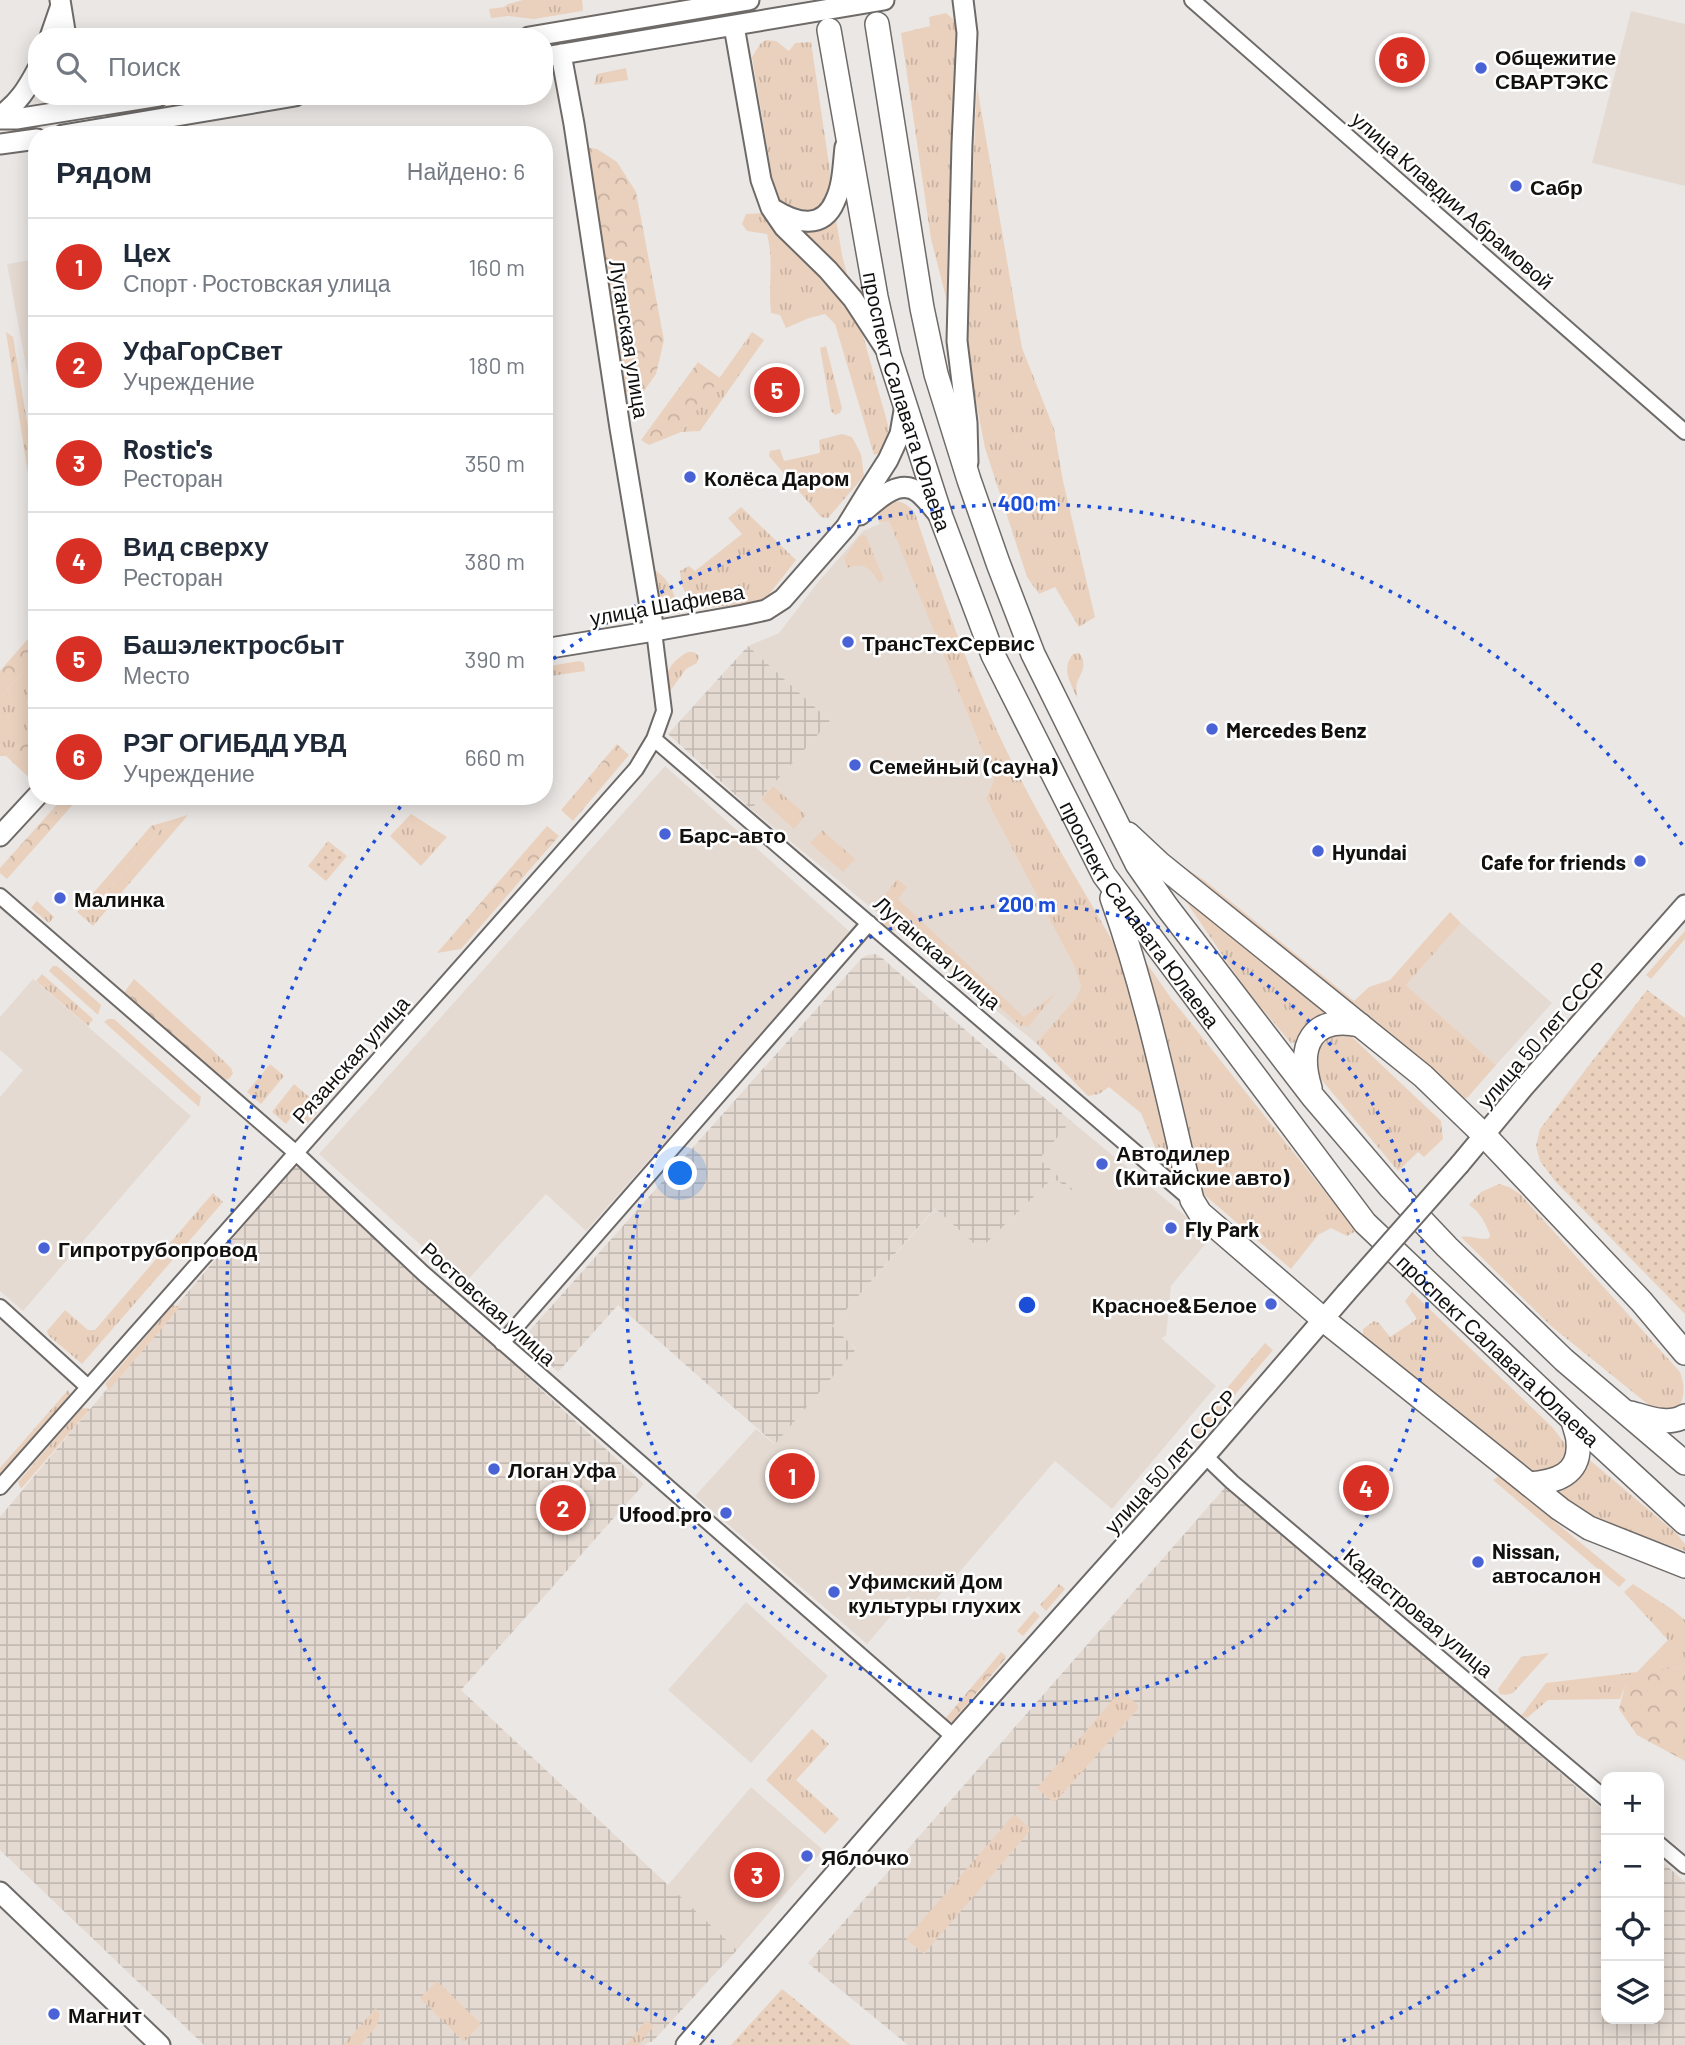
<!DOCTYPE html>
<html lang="ru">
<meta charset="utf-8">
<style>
body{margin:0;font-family:Barlow,sans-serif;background:#f6f6f7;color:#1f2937}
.controls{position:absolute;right:21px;bottom:21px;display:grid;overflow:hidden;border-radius:14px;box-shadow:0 4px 18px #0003}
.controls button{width:63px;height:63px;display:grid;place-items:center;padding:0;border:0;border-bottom:2px solid #e0e1e3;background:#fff;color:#1f2937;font:35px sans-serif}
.you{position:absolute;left:681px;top:1174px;width:24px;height:24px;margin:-18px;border:5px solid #fff;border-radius:50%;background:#1a73e8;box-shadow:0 0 0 10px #1a73e833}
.badge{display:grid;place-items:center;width:46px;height:46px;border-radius:50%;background:#d93025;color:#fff;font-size:23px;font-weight:700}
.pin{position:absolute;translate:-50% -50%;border:4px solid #fff;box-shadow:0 2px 7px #0006}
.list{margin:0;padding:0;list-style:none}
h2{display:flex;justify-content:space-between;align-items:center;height:91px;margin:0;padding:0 28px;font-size:30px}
h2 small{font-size:23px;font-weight:400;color:#747a83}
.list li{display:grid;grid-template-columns:46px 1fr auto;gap:21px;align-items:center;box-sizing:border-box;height:98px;padding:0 28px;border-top:2px solid #e0e1e3}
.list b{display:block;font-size:26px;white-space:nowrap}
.list p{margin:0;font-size:23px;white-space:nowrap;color:#747a83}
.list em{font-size:23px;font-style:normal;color:#747a83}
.icon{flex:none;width:38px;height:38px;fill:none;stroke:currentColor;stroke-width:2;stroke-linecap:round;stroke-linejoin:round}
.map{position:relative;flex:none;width:1685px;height:2045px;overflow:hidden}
.search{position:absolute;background:#fff;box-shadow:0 4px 18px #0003;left:28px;top:28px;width:525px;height:77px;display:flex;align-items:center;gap:18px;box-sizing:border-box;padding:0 24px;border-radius:28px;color:#747a83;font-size:26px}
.panel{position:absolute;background:#fff;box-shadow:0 4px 18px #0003;left:28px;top:126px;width:525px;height:679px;border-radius:28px}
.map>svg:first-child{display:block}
.built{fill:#e4dad2}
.industrial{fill:url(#industrial-grid)}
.grass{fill:url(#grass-tufts)}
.forest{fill:url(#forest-crowns)}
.park{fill:url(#park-dots)}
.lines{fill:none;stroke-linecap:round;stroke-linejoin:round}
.street-casing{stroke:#6e6a68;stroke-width:18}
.secondary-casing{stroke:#6e6a68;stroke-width:23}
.primary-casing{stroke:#6e6a68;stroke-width:26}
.street{stroke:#fff;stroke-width:14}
.secondary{stroke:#fff;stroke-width:19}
.primary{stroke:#fff;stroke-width:23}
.secondary-bridge-casing{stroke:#6e6a68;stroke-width:23;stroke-linecap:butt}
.secondary-bridge{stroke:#fff;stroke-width:19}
.ring{fill:none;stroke:#1d4ed8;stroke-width:3.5;stroke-dasharray:3.5 7}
.poi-dot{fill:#4963d7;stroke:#fff;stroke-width:2.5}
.labels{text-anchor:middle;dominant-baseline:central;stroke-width:5;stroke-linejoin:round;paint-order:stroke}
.poi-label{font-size:21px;font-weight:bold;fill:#121110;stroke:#fff;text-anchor:start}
.street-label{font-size:21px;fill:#121110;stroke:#fff}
.centre{fill:#1d4ed8;stroke:#fff;stroke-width:3.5}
.ring-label{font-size:21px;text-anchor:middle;font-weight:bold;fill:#1d4ed8;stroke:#fff;stroke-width:5;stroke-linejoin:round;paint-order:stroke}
</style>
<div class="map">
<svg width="1685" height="2045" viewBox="0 0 1685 2045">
<defs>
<pattern id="industrial-grid" width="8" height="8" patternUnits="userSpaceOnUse" patternTransform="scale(1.75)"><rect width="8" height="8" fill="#e4dad2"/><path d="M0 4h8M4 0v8" fill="none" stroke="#c3bab3"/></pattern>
<pattern id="grass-tufts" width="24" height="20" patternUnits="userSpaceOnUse" patternTransform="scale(1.75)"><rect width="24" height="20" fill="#ead1be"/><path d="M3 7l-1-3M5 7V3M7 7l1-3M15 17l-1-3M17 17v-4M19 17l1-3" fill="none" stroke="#c8b2a2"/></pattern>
<pattern id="forest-crowns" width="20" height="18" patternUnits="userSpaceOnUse" patternTransform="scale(1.75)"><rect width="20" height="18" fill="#ead1be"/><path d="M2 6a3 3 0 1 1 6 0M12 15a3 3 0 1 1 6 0" fill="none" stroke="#c8b2a2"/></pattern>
<pattern id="park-dots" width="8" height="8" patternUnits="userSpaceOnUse" patternTransform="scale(1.75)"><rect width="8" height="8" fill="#ead1be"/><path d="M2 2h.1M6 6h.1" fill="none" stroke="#c8b2a2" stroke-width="1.8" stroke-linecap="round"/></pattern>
</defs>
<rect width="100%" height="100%" fill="#ebe7e4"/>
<path class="built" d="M1631 11 1685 24V186L1592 163Z
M37 259V425L7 264Z
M889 520 994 779 986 799 1075 968 1081 987 1075 999 1036 1043 751 809 830 721 748 646 779 633 819 581 863 531Z
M665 766 850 932 586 1231 546 1194 464 1284 319 1154Z
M1461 923 1552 1003 1496 1065 1406 985Z
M33 979 191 1116 23 1311 0 1291V1097L23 1070 0 1050V1017Z
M1071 1121 1211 1237 1171 1286 1166 1336 1161 1338 1216 1386 1112 1509 1055 1461 926 1611 908 1596 867 1644 695 1496 756 1429 774 1444 856 1348 831 1327 936 1208 980 1249 1053 1178 1074 1191 1038 1159Z
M746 1602 828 1676 751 1763 668 1690Z
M751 1787 823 1850 737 1950 667 1886Z"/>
<path class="industrial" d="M748 646 830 721 751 809 668 734Z
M875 954 882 958 1071 1121 1039 1159 1079 1195 1053 1178 980 1249 935 1208 832 1326 856 1349 775 1444 618 1305 558 1372 523 1338 861 959 867 955Z
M295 1164 644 1484 461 1690 737 1950 653 2041 643 2045H204L0 1850V1517Z
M1229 1483 1606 1813V2019H1659V1859L1685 1882V2045H908L808 1963Z"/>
<path class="grass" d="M523 0H582L583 9 582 11 534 19 508 16 491 18 489 9 504 7 508 4Z
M946 13 955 21 959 32 951 317 931 239 901 33 930 26 929 17Z
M766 40 776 41 789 51 795 43 811 42 832 185 822 207 811 214 784 208 774 188 752 57 760 44Z
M626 68 628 80 594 85 597 74Z
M977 86 1022 348 1054 429 1063 481 1095 617 1079 627 1055 587 1039 594 1027 577 985 448 965 344Z
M765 213 829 282 860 325 888 425 889 438 881 453 874 455 835 324 825 314 809 318 786 328 780 315 771 313C768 285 774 262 767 234L747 231 742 224 746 214Z
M835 213 842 255 849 282 797 229Z
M6 332 13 337 37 483V532Z
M752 332 764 340 700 431 681 432Z
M826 346 842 408 840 413 835 415 831 411 820 348Z
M842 434 852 437 861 454 864 476 828 518 821 517 769 456 770 451 780 449 784 461 820 453 819 440Z
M892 501C903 501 908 505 915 513 944 603 976 692 1019 776 1048 833 1083 888 1114 944L1122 963 1177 1181 1155 1161V1147L1141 1113 1109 1087 1099 1094 1088 1096 1036 1043 1075 999 1081 987 1075 968 986 799 994 779 889 521 879 523 878 513Z
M741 507 796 560 764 601 694 610 682 586 680 571 689 566 695 571 742 534 728 518Z
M863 535 866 536 884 580 879 583C872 569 863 561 847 568L844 558 846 555 859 537Z
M649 567C670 577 674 592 680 614L667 613 660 611Z
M688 652H694L699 656 697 663 686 669 670 691 666 688C664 671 673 660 688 652Z
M1079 653C1087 663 1083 670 1078 680 1075 685 1077 692 1077 698 1070 681 1061 669 1073 654Z
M37 656V690L27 702 37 728 6 756H0V698Z
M579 661 584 663 585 671 544 677V667Z
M773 786 806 815 794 829 761 799Z
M64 796H80L62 817 53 809Z
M411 814 447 837 421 866 390 836Z
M188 815 93 926 84 918 168 821Z
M822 830 855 859 843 872 810 843Z
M1184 867 1204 880 1354 1001 1369 987 1390 980 1450 912 1461 923 1406 985 1496 1065 1467 1098 1459 1099 1178 873Z
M897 879 907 887 898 899 1024 1017 1057 992 1028 1027 1021 1026 911 929 892 931 884 924 889 914 877 905Z
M1185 900H1189L1316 1003 1323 1011V1016L1298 1042 1291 1043 1247 991Z
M37 901 54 917 49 923 31 908Z
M1136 948 1171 998 1356 1231 1347 1236 1331 1228 1318 1235 1291 1269 1201 1192Z
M53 966H57L101 1005 98 1015 49 971Z
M42 974 93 1019 88 1026 36 981Z
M108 1019H114L201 1097 199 1107 104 1022Z
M1331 1034H1342L1352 1037 1441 1121 1443 1139 1424 1157 1418 1152 1398 1171 1314 1071 1316 1045Z
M209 1047 231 1068 233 1073C224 1092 206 1068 197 1060Z
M270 1064 284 1076 261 1104 247 1092Z
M294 1084 321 1107 306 1125 293 1115 286 1124 272 1112Z
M1499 1184 1509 1187 1520 1194 1680 1372C1685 1386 1685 1397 1678 1409L1655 1410 1551 1326 1461 1237C1470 1235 1481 1241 1489 1238L1490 1235C1485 1222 1480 1212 1469 1205L1481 1192Z
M213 1193 223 1202 82 1364 48 1335 47 1331 65 1310 88 1330H95Z
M1412 1292 1553 1428 1568 1448 1563 1466 1529 1477 1363 1337V1329L1374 1321 1379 1323 1390 1337 1417 1319 1405 1301Z
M173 1305 180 1307 109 1390 105 1384Z
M1265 1343 1273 1350 1198 1438 1190 1432Z
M68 1390 70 1394 0 1477V1468Z
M82 1408 90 1409 21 1489 18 1482Z
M1585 1456 1676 1533 1685 1544V1551L1603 1522 1586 1513 1556 1490Z
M1499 1476 1626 1580 1619 1587 1493 1480Z
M1059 1584 1065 1589 1046 1611 1040 1605Z
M1633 1584 1673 1610 1685 1620V1674L1675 1667 1625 1686 1620 1699 1548 1700 1527 1718 1521 1716 1546 1683 1637 1672 1668 1640 1624 1592Z
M1034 1611 1040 1616 1023 1636 1017 1631Z
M1549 1653 1513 1693 1506 1695 1500 1694 1498 1689 1521 1657Z
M1121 1690 1138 1705V1709L1056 1801H1052L1037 1788Z
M812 1729 829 1744 796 1780 839 1819 825 1834 766 1780Z
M1014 1814 1029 1827V1832L924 1954 906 1939Z
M437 1981 481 2024 464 2042 420 1998Z
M376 2008 380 2015 377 2025 361 2045H343Z
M646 2020 654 2026 639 2045H624L628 2043Z"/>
<path class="forest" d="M584 147 597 149 617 162 636 192 664 340 656 374 644 391 625 397Z
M698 362 720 378 681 432 649 445 641 440Z
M27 640 37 648V656L0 698V671Z
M37 728V783L36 784 6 756Z
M617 744 629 755 573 821 561 810Z
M53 809 62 817 7 879 0 873V868Z
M168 821 84 918 77 912 151 826Z
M547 826 559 836 461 949 437 953Z
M1685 931V939L1651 979 1646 975Z
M134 979 209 1047 197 1060 123 994Z
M1001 1652 1006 1656 1005 1659 952 1722H949L945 1719Z
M1675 1667 1685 1674V1761L1637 1735 1619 1709 1625 1686 1653 1672Z"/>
<path class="park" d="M328 841 347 856 326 881 308 866Z
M1647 990 1685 1018V1314L1555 1181 1540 1161 1536 1146 1540 1129Z
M782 1989 851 2045H731Z"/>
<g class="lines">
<defs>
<path id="street" d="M1192 0 1685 432
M654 739 1190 1199
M0 896 295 1152 423 1273 954 1737
M0 1307 88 1387
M502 1343 869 923
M1205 1456 1232 1482 1606 1799
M0 1487 636 769 654 739 664 711 654 631
M1659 1844 1685 1866"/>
<path id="secondary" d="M60 0 66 37
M963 0 967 33 962 144 957 341 967 423 968 462
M734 26 761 180 771 208 784 227 828 270 853 299 885 348
M50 37 60 8
M529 37 749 0
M561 54 574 124 620 428 654 631
M544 57 884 0
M0 116C18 103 27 89 37 70
M0 119H16L159 96
M63 135 295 96
M0 144 37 139
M775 210C796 223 823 230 835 201 843 185 843 164 845 147
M860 515C875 502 899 476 919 493 927 500 933 508 939 515
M544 649 654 631 743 615 766 610 783 599 846 527 870 488 888 460 900 434 905 405
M0 836 37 796
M1460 1164 1524 1087 1685 905
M0 1892 160 2045
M686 2045 954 1737 1205 1456 1346 1293"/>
<g id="primary">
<path d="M877 24 922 308 936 374 969 480 998 563 1033 654 1137 864 1167 907 1313 1097 1390 1187 1447 1247 1564 1360 1685 1463"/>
<path id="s1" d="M829 30 876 297 889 355 941 517 993 655 1104 875 1365 1223 1573 1420 1685 1523"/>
<path d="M1128 834 1159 863 1423 1076 1485 1136 1641 1301 1685 1353"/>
<path d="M1112 898C1147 996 1168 1099 1192 1200L1200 1213 1324 1320 1560 1509 1589 1528 1685 1566"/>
<path d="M1310 1088C1297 1045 1312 1015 1360 1025"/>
<path d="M1631 1413C1649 1418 1668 1426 1685 1416"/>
<path d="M1529 1484C1555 1482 1581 1475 1578 1442 1578 1435 1574 1427 1573 1420"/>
</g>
</defs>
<use href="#street" class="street-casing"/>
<use href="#secondary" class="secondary-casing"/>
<use href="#primary" class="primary-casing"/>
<use href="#street" class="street"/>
<use href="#secondary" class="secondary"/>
<use href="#primary" class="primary"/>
<defs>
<path id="secondary-bridge" d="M1346 1293 1460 1164"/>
</defs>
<use href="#secondary-bridge" class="secondary-bridge-casing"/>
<use href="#secondary-bridge" class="secondary-bridge"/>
</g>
<g class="ring">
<circle cx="1027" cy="1305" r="400"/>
<path d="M1603 1861A801 801 0 0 1 1340 2042M714 2042A801 801 0 0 1 405 801M545 665A801 801 0 0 1 1683 846"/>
</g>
<g class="poi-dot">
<circle cx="1481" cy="68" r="7"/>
<circle cx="1516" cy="186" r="7"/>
<circle cx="690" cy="477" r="7"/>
<circle cx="848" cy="642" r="7"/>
<circle cx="1212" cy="729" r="7"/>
<circle cx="855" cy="765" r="7"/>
<circle cx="665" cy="834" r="7"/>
<circle cx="1318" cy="851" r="7"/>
<circle cx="1640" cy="861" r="7"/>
<circle cx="60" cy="898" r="7"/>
<circle cx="1102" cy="1164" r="7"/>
<circle cx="1171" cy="1228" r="7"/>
<circle cx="44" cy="1248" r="7"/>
<circle cx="1271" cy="1304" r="7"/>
<circle cx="494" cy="1469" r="7"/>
<circle cx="726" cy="1513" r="7"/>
<circle cx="1478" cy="1562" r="7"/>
<circle cx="834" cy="1592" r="7"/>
<circle cx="807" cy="1856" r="7"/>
<circle cx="54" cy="2014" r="7"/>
</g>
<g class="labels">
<g class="poi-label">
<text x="1495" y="56">Общежитие<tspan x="1495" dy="24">СВАРТЭКС</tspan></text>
<text x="1530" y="186">Сабр</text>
<text x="704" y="477">Колёса Даром</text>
<text x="862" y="642">ТрансТехСервис</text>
<text x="1226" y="729">Mercedes Benz</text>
<text x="869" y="765">Семейный (сауна)</text>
<text x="679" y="834">Барс-авто</text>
<text x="1332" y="851">Hyundai</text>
<text x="1626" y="861" text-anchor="end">Cafe for friends</text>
<text x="74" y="898">Малинка</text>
<text x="1116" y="1152">Автодилер<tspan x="1116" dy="24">(Китайские авто)</tspan></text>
<text x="1185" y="1228">Fly Park</text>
<text x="58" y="1248">Гипротрубопровод</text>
<text x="1257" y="1304" text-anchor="end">Красное&amp;Белое</text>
<text x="508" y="1469">Логан Уфа</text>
<text x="712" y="1513" text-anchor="end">Ufood.pro</text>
<text x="1492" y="1550">Nissan,<tspan x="1492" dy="24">автосалон</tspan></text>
<text x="848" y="1580">Уфимский Дом<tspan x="848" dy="24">культуры глухих</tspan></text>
<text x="821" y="1856">Яблочко</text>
<text x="68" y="2014">Магнит</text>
</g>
<g class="street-label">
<text transform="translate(1453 200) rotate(41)">улица Клавдии Абрамовой</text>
<text transform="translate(630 339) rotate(81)">Луганская улица</text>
<text stroke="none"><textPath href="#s1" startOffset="380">проспект Салавата Юлаева</textPath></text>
<text transform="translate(667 604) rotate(-10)">улица Шафиева</text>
<text stroke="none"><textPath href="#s1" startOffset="947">проспект Салавата Юлаева</textPath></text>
<text transform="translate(938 952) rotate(41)">Луганская улица</text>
<text transform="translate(1542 1034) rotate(-49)">улица 50 лет СССР</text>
<text transform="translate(350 1059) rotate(-48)">Рязанская улица</text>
<text transform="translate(489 1303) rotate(42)">Ростовская улица</text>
<text stroke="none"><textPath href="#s1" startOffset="1514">проспект Салавата Юлаева</textPath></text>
<text transform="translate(1170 1461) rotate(-48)">улица 50 лет СССР</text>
<text transform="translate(1419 1612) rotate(40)">Кадастровая улица</text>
</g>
</g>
<circle cx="1027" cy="1305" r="10" class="centre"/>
<g class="ring-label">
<text x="1027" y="511">400 m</text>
<text x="1027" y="912">200 m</text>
</g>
</svg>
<div class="controls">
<button>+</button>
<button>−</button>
<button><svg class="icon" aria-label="locate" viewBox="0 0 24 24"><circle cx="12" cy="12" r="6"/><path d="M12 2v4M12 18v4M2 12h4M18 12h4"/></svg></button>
<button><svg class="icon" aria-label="layers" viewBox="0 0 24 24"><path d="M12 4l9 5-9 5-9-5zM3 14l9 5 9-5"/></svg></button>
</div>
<div class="you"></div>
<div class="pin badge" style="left:792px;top:1476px">1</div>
<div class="pin badge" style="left:563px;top:1508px">2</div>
<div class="pin badge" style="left:757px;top:1875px">3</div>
<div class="pin badge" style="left:1366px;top:1488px">4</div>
<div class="pin badge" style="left:777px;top:390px">5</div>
<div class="pin badge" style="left:1402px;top:60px">6</div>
<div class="search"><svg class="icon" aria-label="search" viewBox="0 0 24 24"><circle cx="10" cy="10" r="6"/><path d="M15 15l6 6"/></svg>Поиск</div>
<section class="panel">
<h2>Рядом<small>Найдено: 6</small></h2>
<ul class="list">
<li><span class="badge">1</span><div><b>Цех</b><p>Спорт · Ростовская улица</p></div><em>160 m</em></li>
<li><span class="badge">2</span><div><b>УфаГорСвет</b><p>Учреждение</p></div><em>180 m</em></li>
<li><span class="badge">3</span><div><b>Rostic's</b><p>Ресторан</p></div><em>350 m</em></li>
<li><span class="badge">4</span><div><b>Вид сверху</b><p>Ресторан</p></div><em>380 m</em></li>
<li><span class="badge">5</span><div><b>Башэлектросбыт</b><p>Место</p></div><em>390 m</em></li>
<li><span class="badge">6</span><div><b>РЭГ ОГИБДД УВД</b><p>Учреждение</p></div><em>660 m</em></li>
</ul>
</section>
</div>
